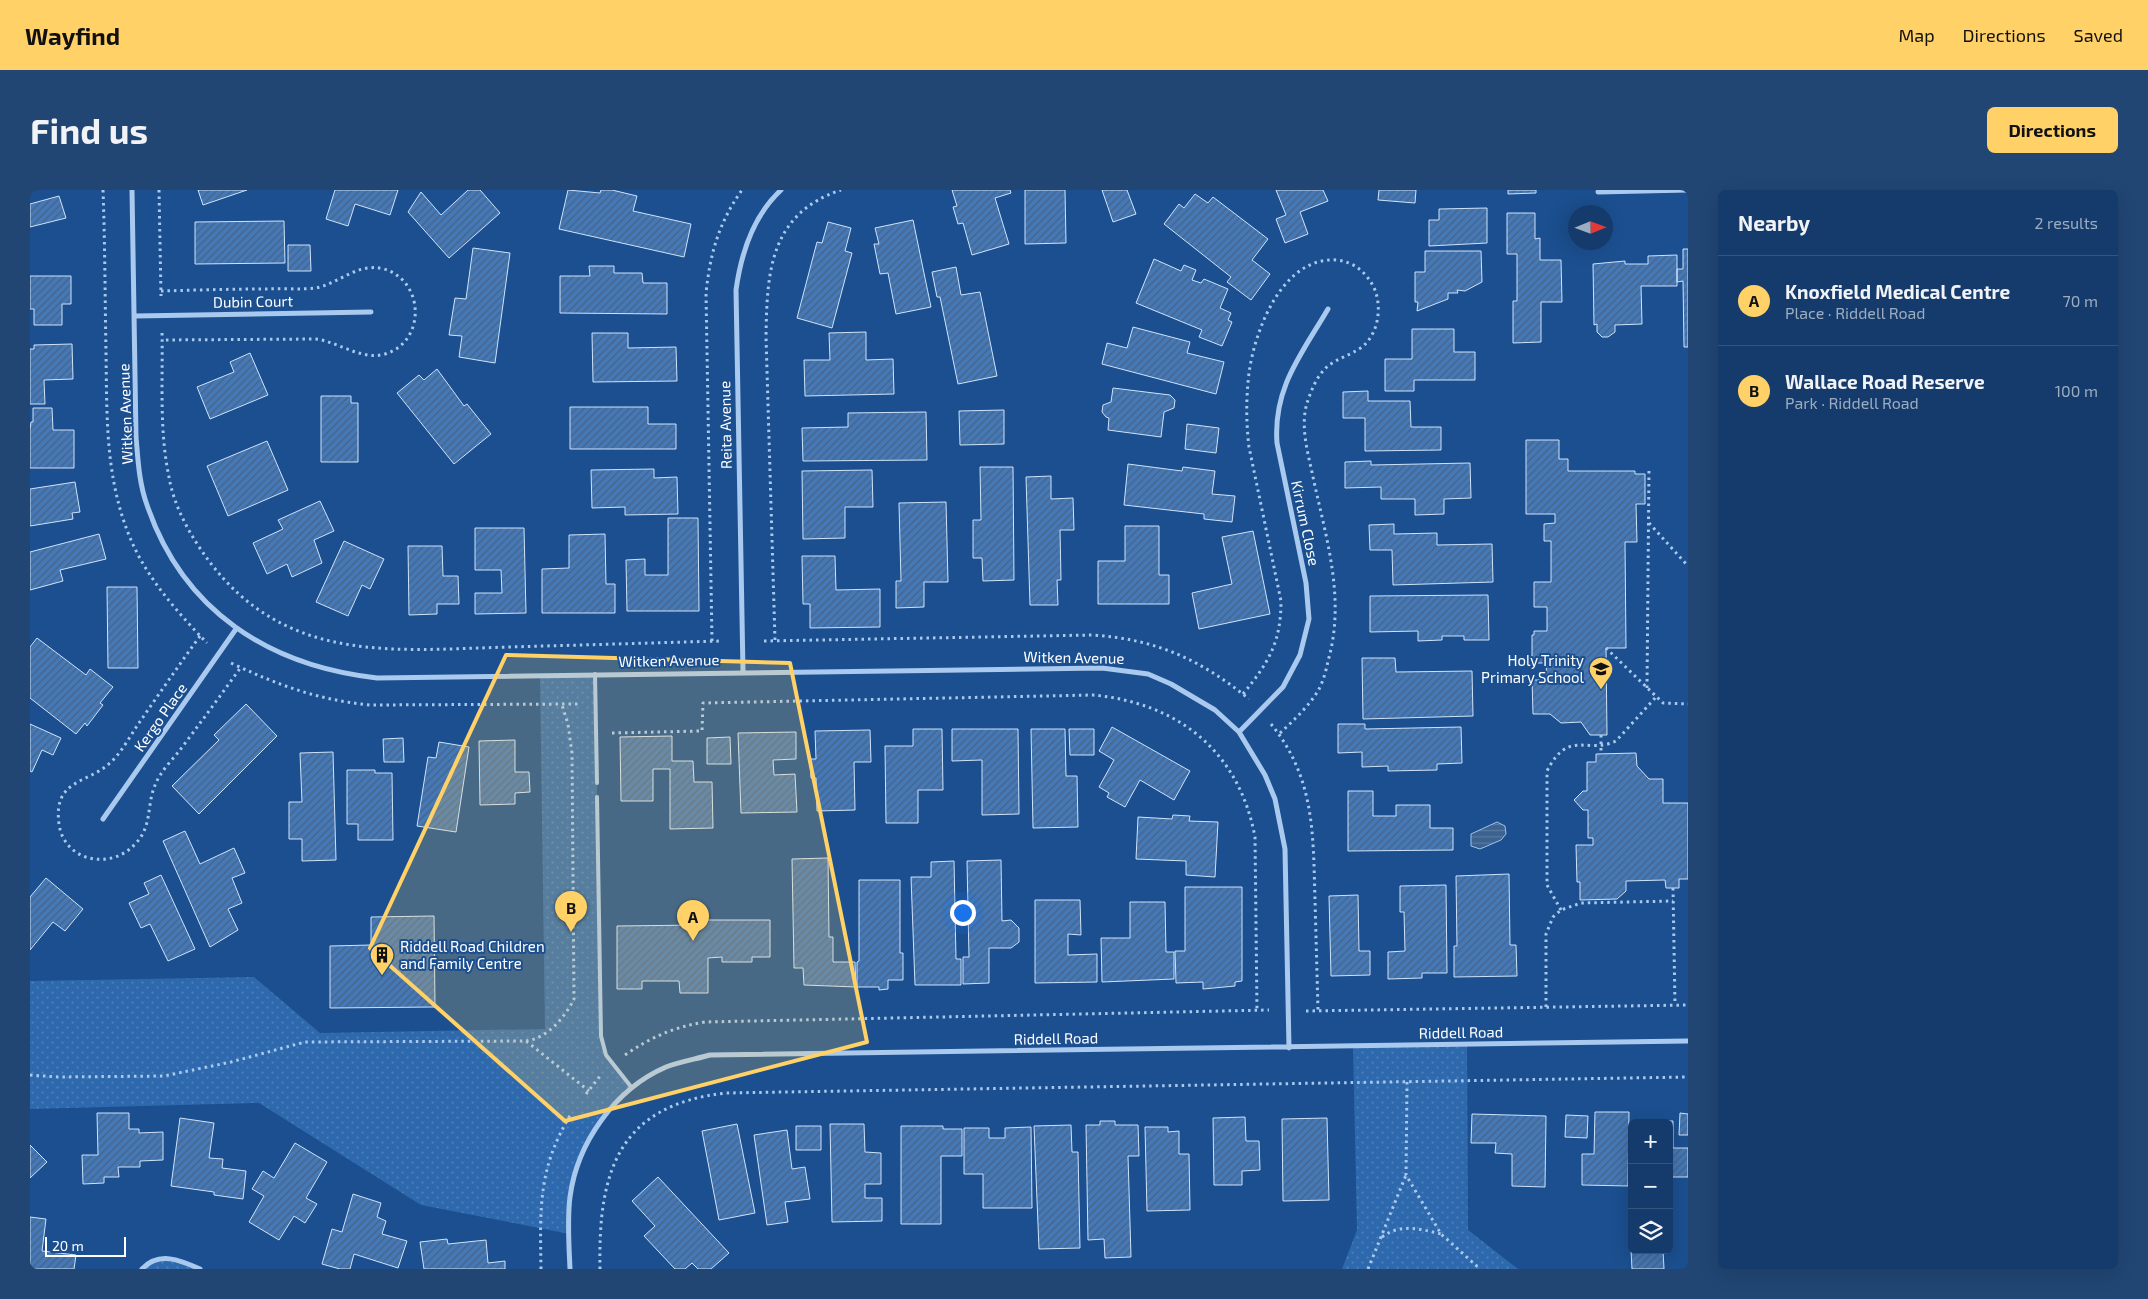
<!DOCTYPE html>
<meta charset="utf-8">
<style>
body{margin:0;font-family:"Exo 2",sans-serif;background:#214673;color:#f1f3f6}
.controls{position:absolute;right:15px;bottom:15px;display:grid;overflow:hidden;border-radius:8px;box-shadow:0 5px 20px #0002}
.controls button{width:45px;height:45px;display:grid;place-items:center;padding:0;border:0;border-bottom:1px solid #33557e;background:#143b6b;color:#f1f3f6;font:25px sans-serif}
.compass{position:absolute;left:1538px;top:15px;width:45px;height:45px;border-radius:50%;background:#143b6b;box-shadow:0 5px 20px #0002;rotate:89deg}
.scale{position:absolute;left:15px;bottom:12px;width:81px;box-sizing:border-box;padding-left:5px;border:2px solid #fff;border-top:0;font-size:14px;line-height:18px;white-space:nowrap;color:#fff;-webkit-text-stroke:4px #1b4f8f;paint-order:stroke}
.you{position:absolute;left:932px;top:722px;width:18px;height:18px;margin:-12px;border:4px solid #fff;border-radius:50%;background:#1a73e8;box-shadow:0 0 0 8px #1a73e833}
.badge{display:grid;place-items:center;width:32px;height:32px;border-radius:50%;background:#ffd166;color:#111;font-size:16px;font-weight:700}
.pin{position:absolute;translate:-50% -41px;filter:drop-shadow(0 1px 2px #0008)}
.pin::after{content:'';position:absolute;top:26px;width:18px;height:15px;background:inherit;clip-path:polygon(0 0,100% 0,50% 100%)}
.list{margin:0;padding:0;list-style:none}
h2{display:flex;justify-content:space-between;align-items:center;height:65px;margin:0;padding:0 20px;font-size:21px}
h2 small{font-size:16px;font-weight:400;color:#9dadc1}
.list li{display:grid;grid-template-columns:32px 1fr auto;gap:15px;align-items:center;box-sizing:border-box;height:90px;padding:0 20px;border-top:1px solid #33557e}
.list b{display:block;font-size:19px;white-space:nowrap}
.list p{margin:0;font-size:16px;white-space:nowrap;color:#9dadc1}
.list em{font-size:16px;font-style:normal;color:#9dadc1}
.icon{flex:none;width:28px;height:28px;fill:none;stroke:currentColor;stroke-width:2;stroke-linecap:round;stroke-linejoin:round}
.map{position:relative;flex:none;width:1658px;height:1079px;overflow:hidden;border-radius:8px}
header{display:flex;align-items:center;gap:30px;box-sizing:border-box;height:70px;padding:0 25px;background:#ffd166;color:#111}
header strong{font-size:24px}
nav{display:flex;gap:28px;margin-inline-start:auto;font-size:18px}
.intro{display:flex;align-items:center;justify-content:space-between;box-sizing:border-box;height:120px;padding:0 30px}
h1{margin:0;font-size:35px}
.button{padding:12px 22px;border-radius:8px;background:#ffd166;color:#111;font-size:18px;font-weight:700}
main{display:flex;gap:30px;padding:0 30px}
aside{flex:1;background:#143b6b;border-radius:8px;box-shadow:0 5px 20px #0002}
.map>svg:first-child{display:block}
.park{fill:url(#park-dots)}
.water{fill:url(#water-rules);stroke:#9cc4f0}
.building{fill:url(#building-hatch);stroke:#cfe3fa}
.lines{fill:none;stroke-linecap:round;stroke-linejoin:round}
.path{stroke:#a9c9ee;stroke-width:3;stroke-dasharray:2.5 4;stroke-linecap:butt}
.service{stroke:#a9c9ee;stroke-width:4}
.minor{stroke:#a9c9ee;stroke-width:5}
.marked{fill:#ffd166;fill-opacity:0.2;stroke:#ffd166;stroke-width:4;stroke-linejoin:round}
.labels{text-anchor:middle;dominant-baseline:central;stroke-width:4;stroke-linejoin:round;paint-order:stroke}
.street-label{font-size:15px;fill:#fff;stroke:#1b4f8f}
.poi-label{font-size:15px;fill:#fff;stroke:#1b4f8f;text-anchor:end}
</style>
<header>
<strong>Wayfind</strong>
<nav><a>Map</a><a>Directions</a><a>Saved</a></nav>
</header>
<div class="intro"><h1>Find us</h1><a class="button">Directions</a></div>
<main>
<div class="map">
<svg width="1658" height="1079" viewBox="0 0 1658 1079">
<defs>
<pattern id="park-dots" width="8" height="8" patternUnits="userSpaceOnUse" patternTransform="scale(1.25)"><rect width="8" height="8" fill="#2e69ad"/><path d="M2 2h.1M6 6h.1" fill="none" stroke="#4d80b9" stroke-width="1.8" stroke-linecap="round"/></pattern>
<pattern id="water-rules" width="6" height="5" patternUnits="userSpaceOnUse" patternTransform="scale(1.25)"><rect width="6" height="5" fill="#3c6290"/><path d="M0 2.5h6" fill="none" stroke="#597aa1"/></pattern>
<pattern id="building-hatch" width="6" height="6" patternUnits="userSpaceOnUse" patternTransform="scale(1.25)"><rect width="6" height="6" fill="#4478b7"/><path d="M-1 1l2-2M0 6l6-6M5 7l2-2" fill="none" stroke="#486282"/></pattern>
</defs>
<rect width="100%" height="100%" fill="#1b4f8f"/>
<path class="park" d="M565 484 571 846 576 865 602 898C572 927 545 965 540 1008 539 1020 540 1032 540 1044L391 1015 229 913 0 919V791L224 787 290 843 515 839 510 486Z
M1437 854 1438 1040 1488 1079H1312L1327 1040 1323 857Z
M135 1068 170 1079H112Z"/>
<path class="water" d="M1467 632 1475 636 1476 644 1471 650 1450 659 1441 656V644Z"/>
<path class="building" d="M168 0H217L173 15Z
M305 0H368L360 25 325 14 318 36 296 29Z
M438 0H450L470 23 419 68 378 22 391 2 411 25Z
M538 0 570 3 571 0H582L607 6 603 21 661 34 654 67 529 39Z
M922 0H980L981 3 965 8 979 54 942 65 933 33 928 34 923 17 927 16Z
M995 0H1035L1036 53 995 54Z
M1072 0H1097L1106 24 1083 32Z
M1246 0H1293L1298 11 1270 22 1278 44 1255 53 1246 29 1256 25Z
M1349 0H1386L1385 13 1348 10Z
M1478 0H1506V3L1478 4Z
M1165 4 1178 13 1183 7 1238 49 1222 70 1240 84 1221 110 1197 92 1201 87 1134 34 1149 14 1154 18Z
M29 6 36 28 0 37V14Z
M1457 18V53L1399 56V30H1409V19Z
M1477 23H1505V49L1510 48V70H1531L1532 112H1511V152L1483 153V111H1487V64H1477Z
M883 30 901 117 866 124 858 83 850 84 844 54H849L845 38Z
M254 31 255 73 165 74V32Z
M798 32 821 38 815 61 822 63 802 138 767 128 787 52 792 53Z
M258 55H280L281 81H258Z
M443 58 480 63 465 173 429 167 432 146 419 145 425 108 436 109Z
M1653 59H1658V157H1654L1653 91 1647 92V79H1653Z
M1395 61H1451L1452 92 1435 101 1427 100 1428 103H1418V109L1387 121 1388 112H1385V82H1395Z
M1647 65V96H1611L1612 134 1585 135V142L1578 147H1572L1567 142V134L1564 135 1563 74 1595 71V74H1618V66Z
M1124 69 1151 81 1154 75 1166 80 1162 90 1171 93 1174 89 1198 99 1190 118 1201 123 1198 130 1202 132 1192 156 1169 147 1172 140 1106 113Z
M559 76H584V83H612L613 93H637V124L530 123V86H560Z
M926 77 931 105 950 102 967 186 928 194 910 107H907L902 82Z
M0 86H41V114H32V135H4V119H0Z
M1103 137 1160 152 1157 163 1194 172 1186 204 1072 174 1077 153 1097 158Z
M1382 139H1424V162H1445V190H1384V201H1355V169H1382Z
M836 142V170L863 169 864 204 775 206 774 170H800L799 143Z
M562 143H598V158L646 157 647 191 563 192Z
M42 154 43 189 14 190 15 214H0V159H4V155Z
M220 163 238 205 180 229 167 197 204 182 200 172Z
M407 179 434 216 437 214 461 244 424 274 367 203 389 185 394 190Z
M1083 198 1140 205 1145 210 1144 218 1134 222 1131 247 1078 240 1079 228 1076 227 1072 222 1073 215 1081 212Z
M1338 201V211H1380L1381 237H1411V260L1335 261V228H1313V202Z
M291 206H321V213H328V272H291Z
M540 217H618V234H646V259H540Z
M3 218H22L23 240H44V278H0V240L1 232H3Z
M974 220V254L930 255 929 221Z
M896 222 897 270 773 271 772 238 818 237V223Z
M1157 234 1189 238 1186 263 1155 259Z
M1496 250H1529V269H1538V281H1605V284H1615V314H1606L1607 352H1595L1596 458H1576L1577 545H1560L1551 532 1531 533 1520 524H1503L1502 490H1517L1516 473H1502V445H1504V441H1517V417H1504V392H1521V351H1514V334L1525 333V324H1496Z
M237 251 258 300 198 326 177 276Z
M1341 271V275L1440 273 1441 308 1414 309V324L1385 325V309H1351V297L1315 298V272Z
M1098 274 1152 281 1153 277 1185 281 1182 304 1205 306 1202 332 1174 329V324L1094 315Z
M950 277H983L984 390 953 391 952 368H943V330H951Z
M624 279V288L647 287 648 324 595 325V317L562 318 561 280Z
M842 280 843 317H815V348L773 349 772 281Z
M1021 286V309L1043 308 1044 340H1030L1031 390H1027L1028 415H1000L996 287Z
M45 292 50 322 42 323 43 329 0 336V299Z
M290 311 304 341 284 350 292 373 262 387 257 374 237 384 223 353 253 339 248 330Z
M916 312 918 392H894V417L866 418V391H871L869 313Z
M638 328H668L669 421H597L596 370 615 369V385H638Z
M1364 334V344L1407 343V355L1462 354 1463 392 1363 395 1362 360H1340L1339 335Z
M1095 336H1129V385H1139V414H1068V371H1095Z
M445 338H494L496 423 445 424V403H472L471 380H445Z
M1223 341 1240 424 1169 439 1162 403 1202 394 1192 347Z
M69 344 76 369 30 380 33 391 0 400V362Z
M575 344 576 394H585V423H512V379L539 378V345Z
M314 351 354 369 340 399 332 395 318 426 286 412Z
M378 356H412L413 386H428L429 414H407V424L379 425Z
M772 366H805L806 400 850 399V437L780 438V414H773Z
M77 397H107L108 478H78Z
M1458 405 1459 450H1434V446H1412V450L1388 451V441L1340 442V406Z
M7 448 56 485 60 479 83 497 70 513 73 515 57 536 55 533 46 544 0 508V457Z
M1332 468H1365L1366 482 1442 481 1443 526 1333 529Z
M216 514 247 546 169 624 142 596 189 550 184 545Z
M0 534 31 548 23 565 12 560 2 582 0 581Z
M1308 534H1335V539L1431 537 1432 573 1407 574V580L1358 581V576L1332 577V562L1308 563Z
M1082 537 1160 581 1144 610 1110 590 1095 617 1077 607 1079 603 1069 597 1084 570 1069 561Z
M883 539H912L913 600H888V633H856L855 556H883Z
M922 539H988L989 624 952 625V570L922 571Z
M1001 539H1035L1036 586H1047L1048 637 1003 638Z
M1039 539H1064V565H1040Z
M840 540 841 572H824L825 620 787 621 786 588H781L780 569H786L785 541Z
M766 542V569L743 570 744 585 765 584 767 622 711 623 708 543Z
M642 546V571H663L664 592H682L683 638 640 639V579H623V611H591L590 547Z
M700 547 701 574H677V548Z
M373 548 374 572H354L353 549Z
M485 550V582H499L500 602 485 603V614L450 615 449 551Z
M409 552 439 557 426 642 387 636 398 567 406 568Z
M303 562 306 670 272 671V649H259V612H272L270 563Z
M1606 563 1607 576 1619 589H1633V613H1658V689H1649V698H1636L1635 690 1596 691V701L1587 709 1550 710V692H1547L1546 655H1563V648H1558V620H1553L1544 610 1553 601H1557V572H1566V564Z
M317 580H345V583H362L363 650H328V634H317Z
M1318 601H1343V626H1366V615H1400V638H1423V660L1318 661Z
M1143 625 1160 626 1159 631 1188 632 1185 687 1156 685V671L1106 669 1108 627 1142 629Z
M155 641 170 674 204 658 215 683 202 688 212 713 198 719 208 740 180 757 133 651Z
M798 668 799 747H803V772H825L826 797 774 795 773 778H764L762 669Z
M971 670 972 731 981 730 989 738V752L981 758H959V793L933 794V767H939L937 671Z
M924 671 926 769H931V795H885L881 687H901V672Z
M1479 684 1480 755H1486L1487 786 1424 787V756H1427L1426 686Z
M131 685 165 759 138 771 120 734 111 738 99 713 119 704 114 693Z
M16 688 53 719 35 741 23 732 0 760V707Z
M829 690H870V763H873V790H858V799L849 800V797H827V772L829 771Z
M1416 695 1417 783H1392V788L1358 789V762L1375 761 1374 722H1370V696Z
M1155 697H1212V791L1205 792V796L1173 799V792L1146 793 1145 761H1155Z
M1328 705 1329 761H1340V785L1301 786 1299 706Z
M1005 710H1050L1051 745 1038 744V765L1067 764V792L1005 793Z
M1100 712H1135L1136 762H1144V789L1072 792 1071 748H1100Z
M404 726 405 817 300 818V756L341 755V727Z
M669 730H740V767H722V772H692V767L678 768V803H650L649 791H612V799H587V736L669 735Z
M1565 922H1599L1598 996 1552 995V964H1564Z
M67 923H99V939H109V943L133 942V970L110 971V977H88L89 987H74V993L53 994 52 965H68Z
M1650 923 1658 924V945H1649Z
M1442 924 1516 926 1515 997 1482 996V964L1465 963 1466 953H1441Z
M1536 925 1558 926 1557 948 1535 947Z
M1215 927 1216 951H1229L1230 980 1212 981V995H1184L1183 928Z
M150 928 184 933 179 968 193 969 192 978 216 981 213 1009 184 1005V1002L141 996Z
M1297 928 1299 1010 1253 1011 1252 929Z
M1070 931H1085V935H1108L1109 966H1098L1101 1067 1075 1068 1074 1049 1058 1050 1056 935H1070Z
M1609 931H1643V958H1658V987H1640L1639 1012V933H1609Z
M707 934 725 1023 689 1030 672 941Z
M800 934H834L835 962 851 963V994H835V1008H852V1031L802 1032Z
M1041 935 1042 962H1048L1050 1058 1009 1059 1004 936Z
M766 936H791V960H766Z
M871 936H913V939H932V966H911V1034H871Z
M1001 937 1002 1018H953V984H934V938H959V948H975V938Z
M1115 937H1138V942L1149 941V964H1159L1160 1020 1117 1021Z
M757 940 762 979 775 977 780 1009 755 1012 758 1032 737 1035 724 945Z
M265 953 297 972 276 1008 287 1014 275 1033 264 1026 249 1050 219 1032 234 1006 222 999 233 981 244 988Z
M0 955 17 972 0 988Z
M628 987 699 1063 681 1079H668L662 1073 655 1079H645L614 1046 625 1036 602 1011Z
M323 1004 351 1013 347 1027 356 1031 352 1044 377 1051 368 1078 324 1064 320 1079H310L292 1074 302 1039 312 1042Z
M0 1027 16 1029 12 1061 46 1065 44 1079H0Z
M417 1049 418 1054 456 1050 458 1073 475 1071V1079H394L390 1052Z
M1601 1060H1633L1634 1079H1602Z"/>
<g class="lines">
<path class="path" d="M73 0C75 54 75 109 76 163 77 227 75 289 101 350 117 388 148 423 177 453
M129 0 131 106
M131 101C166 100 202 99 237 99 253 98 271 100 286 98 310 93 328 72 354 79 395 91 396 152 355 164 332 171 309 152 286 149L132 150
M132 143C133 190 129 240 139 287 144 317 161 347 179 371 257 475 365 460 480 457 550 455 621 453 691 451
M1619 333 1658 376
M170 446C149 475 129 504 109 533 100 546 92 562 80 573 57 594 23 589 29 634 34 672 82 681 106 653 123 635 116 614 126 593 131 581 142 570 150 560 171 532 191 505 211 477
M745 450 736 147C737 83 739 24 811 0
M682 451 676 103C680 64 689 32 712 0
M734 451 1062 445C1125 449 1170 469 1219 509
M1576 458 1633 513 1658 514
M201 473C248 495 288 510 340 515L550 514
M1617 498 1619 277
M1213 504C1239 472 1251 452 1251 411L1219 257C1216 232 1216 208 1219 183 1225 139 1253 66 1307 70 1325 72 1338 84 1345 100 1352 119 1348 144 1332 157 1321 165 1308 168 1298 176 1287 185 1281 201 1277 213 1270 237 1278 263 1283 287 1296 348 1316 409 1298 471 1296 481 1293 492 1288 501 1278 517 1263 531 1249 544
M1241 534C1285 588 1283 644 1285 710 1286 747 1287 784 1288 820
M582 543 672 541 673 513 1063 505C1148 513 1209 561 1225 647L1227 821
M1571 545V564
M1643 698 1645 815
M1531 720 1517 695V581C1539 538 1557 565 1586 551L1626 507
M1516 817V744L1523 727 1531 720 1551 713 1643 711
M1276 821 1658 815
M496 851C518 848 535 827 544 809L542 563 538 534 532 515
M595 865C621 847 644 837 675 832L1239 820
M0 885 28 887 134 886 201 872 275 852 496 851 559 901
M1377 892 1376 985 1411 1044 1450 1079
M556 904 571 885
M1352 1047C1371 1033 1390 1039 1411 1044
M511 1079C510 1018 508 978 541 924
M570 1079C568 982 588 915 696 903L1658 887
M1338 1079 1376 985"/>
<path class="service" d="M565 484 567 593
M567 607 571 846 576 865 602 898"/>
<path class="minor" d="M102 0 106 247C108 270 109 293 117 315 153 421 239 476 347 488L1072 478 1118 484 1141 494 1185 520 1209 542 1235 585 1245 609 1255 659 1259 858
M1568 2 1658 0
M105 126 341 122
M713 481 706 100C711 64 723 26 751 0
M1209 542 1253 497 1270 465 1279 429 1276 393 1247 253C1243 198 1271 165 1298 119
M73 629 206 439
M112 1079C129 1061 150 1070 170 1079
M540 1079C539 1055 537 1030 540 1007 547 953 585 899 636 877 649 872 666 869 680 865L1658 851"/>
</g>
<path class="marked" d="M476 465 760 473 837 852 535 931 340 758Z"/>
<defs>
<symbol id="school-pin" viewBox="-11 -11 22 30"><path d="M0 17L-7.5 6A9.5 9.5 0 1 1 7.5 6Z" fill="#ffd166" stroke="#1b4f8f"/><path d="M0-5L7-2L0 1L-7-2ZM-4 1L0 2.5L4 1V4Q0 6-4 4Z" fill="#111"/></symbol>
<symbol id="building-pin" viewBox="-11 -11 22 30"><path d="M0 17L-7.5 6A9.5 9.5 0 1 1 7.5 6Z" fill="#ffd166" stroke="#1b4f8f"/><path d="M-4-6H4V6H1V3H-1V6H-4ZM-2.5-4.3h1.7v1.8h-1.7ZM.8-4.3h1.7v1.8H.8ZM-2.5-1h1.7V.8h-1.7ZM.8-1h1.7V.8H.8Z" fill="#111"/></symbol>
</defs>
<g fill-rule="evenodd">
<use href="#school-pin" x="1557" y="465" width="28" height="38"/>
<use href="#building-pin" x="338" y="751" width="28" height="38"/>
</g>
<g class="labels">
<g class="street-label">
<text transform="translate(223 111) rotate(-1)">Dubin Court</text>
<text transform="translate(95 224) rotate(-92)">Witken Avenue</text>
<text transform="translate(695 235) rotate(-91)">Reita Avenue</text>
<text transform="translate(1276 333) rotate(78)">Kirrum Close</text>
<text transform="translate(1044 467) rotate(1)">Witken Avenue</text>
<text transform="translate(639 470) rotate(-1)">Witken Avenue</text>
<text transform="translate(130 527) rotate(-55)">Kergo Place</text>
<text transform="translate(1431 842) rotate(-1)">Riddell Road</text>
<text transform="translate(1026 848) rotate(-1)">Riddell Road</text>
</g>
<g class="poi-label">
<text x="1554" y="470">Holy Trinity<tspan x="1554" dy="17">Primary School</tspan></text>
<text x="370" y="756" text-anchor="start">Riddell Road Children<tspan x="370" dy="17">and Family Centre</tspan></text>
</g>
</g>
</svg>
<div class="controls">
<button>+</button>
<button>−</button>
<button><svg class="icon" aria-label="layers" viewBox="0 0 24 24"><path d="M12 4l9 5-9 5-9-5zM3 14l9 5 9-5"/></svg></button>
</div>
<svg class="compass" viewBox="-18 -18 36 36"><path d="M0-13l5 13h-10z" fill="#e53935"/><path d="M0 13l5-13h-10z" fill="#9dadc1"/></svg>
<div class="scale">20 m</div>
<div class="you"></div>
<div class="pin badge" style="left:663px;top:751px">A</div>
<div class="pin badge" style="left:541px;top:742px">B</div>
</div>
<aside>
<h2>Nearby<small>2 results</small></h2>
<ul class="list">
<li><span class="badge">A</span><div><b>Knoxfield Medical Centre</b><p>Place · Riddell Road</p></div><em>70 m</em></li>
<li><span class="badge">B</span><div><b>Wallace Road Reserve</b><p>Park · Riddell Road</p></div><em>100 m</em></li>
</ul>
</aside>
</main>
